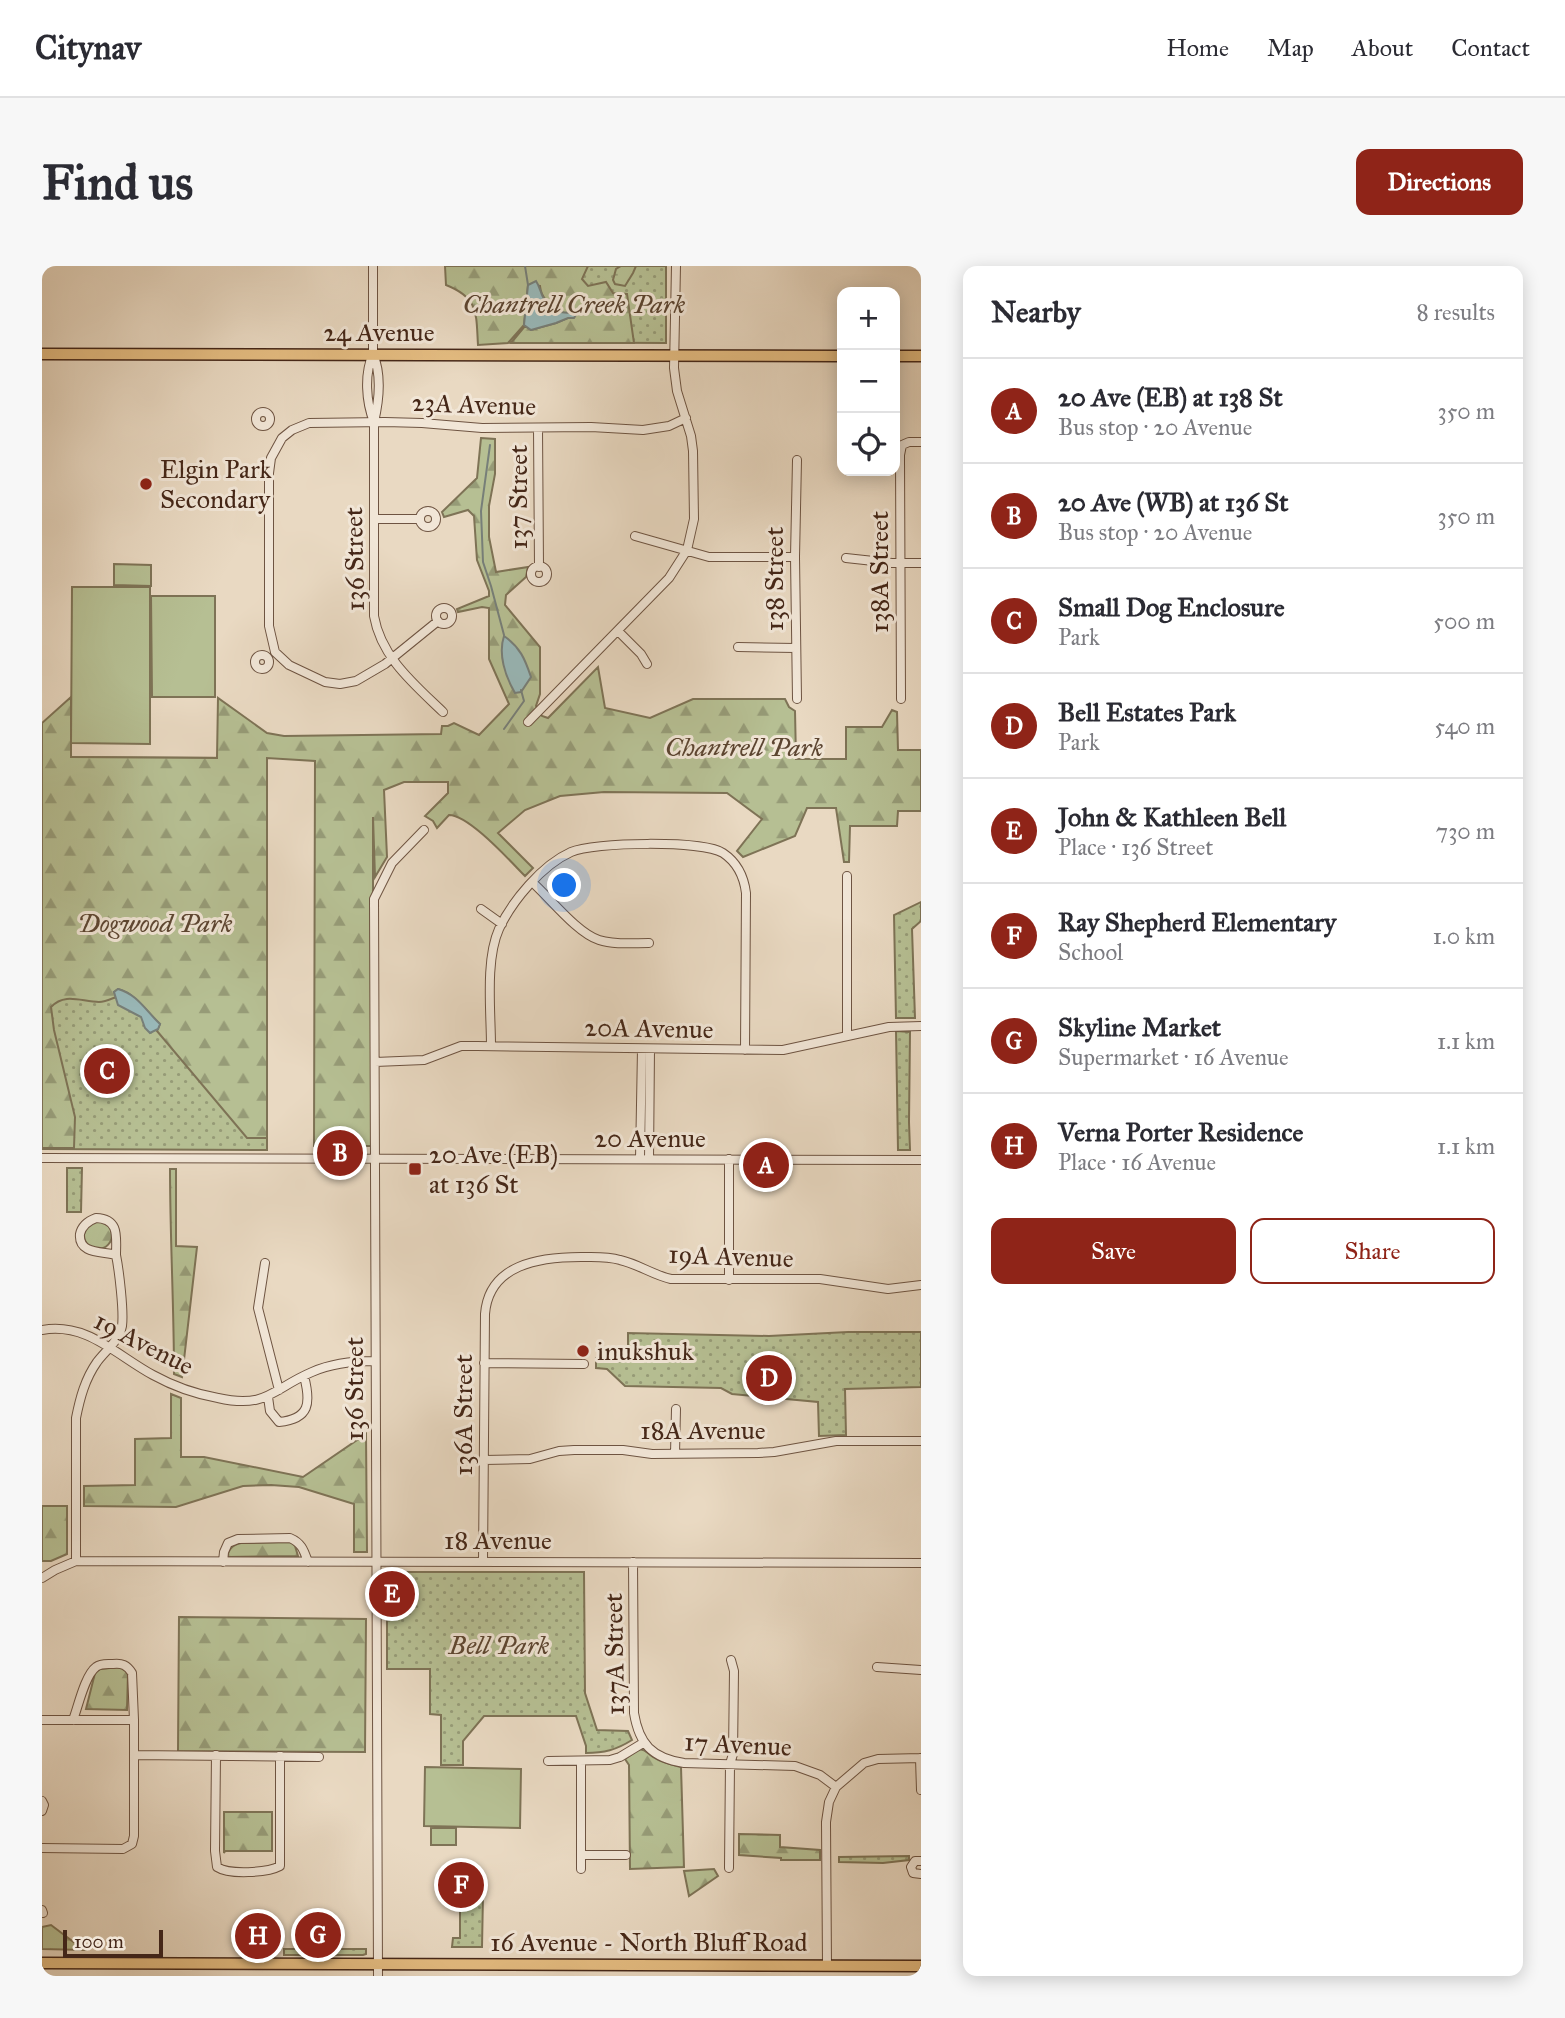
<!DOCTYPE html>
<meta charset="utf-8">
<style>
body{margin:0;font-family:"IM FELL Great Primer",serif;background:#f7f7f7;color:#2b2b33}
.controls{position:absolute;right:21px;top:21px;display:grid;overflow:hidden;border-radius:14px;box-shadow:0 4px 18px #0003}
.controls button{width:63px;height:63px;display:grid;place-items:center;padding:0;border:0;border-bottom:2px solid #e1e1e2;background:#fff;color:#2b2b33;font:35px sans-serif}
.scale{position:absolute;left:21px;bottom:18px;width:100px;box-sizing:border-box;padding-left:7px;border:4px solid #452718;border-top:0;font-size:19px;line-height:24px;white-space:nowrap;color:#452718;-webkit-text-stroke:5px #f1e6d7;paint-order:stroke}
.you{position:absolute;left:523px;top:620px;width:24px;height:24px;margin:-18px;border:5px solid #fff;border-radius:50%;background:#1a73e8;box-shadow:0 0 0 10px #1a73e833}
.badge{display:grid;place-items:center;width:46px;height:46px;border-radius:50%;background:#8f2418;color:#fff;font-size:23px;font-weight:700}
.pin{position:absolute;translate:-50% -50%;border:4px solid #fff;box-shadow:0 2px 7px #0006}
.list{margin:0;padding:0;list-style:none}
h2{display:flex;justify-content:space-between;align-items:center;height:91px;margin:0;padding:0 28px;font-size:30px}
h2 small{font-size:23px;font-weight:400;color:#7c7c81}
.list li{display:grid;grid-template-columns:46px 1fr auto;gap:21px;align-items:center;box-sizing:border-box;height:105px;padding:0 28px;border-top:2px solid #e1e1e2}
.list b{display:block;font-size:26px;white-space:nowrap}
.list p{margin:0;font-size:23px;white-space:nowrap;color:#7c7c81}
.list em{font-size:23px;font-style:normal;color:#7c7c81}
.actions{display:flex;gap:14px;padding:21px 28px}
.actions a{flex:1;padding:16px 0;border:2px solid #8f2418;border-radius:14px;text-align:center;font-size:24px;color:#8f2418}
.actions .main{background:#8f2418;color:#fff}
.icon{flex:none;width:38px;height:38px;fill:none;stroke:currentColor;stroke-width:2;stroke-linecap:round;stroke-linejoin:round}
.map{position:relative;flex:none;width:879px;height:1710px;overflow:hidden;border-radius:14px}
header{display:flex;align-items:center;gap:42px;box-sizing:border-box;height:98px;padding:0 35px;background:#fff;border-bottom:2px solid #e1e1e2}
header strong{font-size:33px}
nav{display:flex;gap:38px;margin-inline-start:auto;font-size:24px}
.intro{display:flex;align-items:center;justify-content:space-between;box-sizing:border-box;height:168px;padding:0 42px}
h1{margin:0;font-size:49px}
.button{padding:18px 32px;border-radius:14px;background:#8f2418;color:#fff;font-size:24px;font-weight:700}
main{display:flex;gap:42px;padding:0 42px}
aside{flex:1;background:#fff;border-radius:14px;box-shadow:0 4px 18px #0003}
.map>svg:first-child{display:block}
.green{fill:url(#green-dots);stroke:#7e7356;stroke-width:2}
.forest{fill:url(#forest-firs);stroke:#7e7356;stroke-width:2}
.wetland{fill:url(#wetland-marsh);stroke:#7e7356;stroke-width:2}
.pitch{fill:#b6bf93;stroke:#7e7356;stroke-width:2}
.water{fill:#99b9ba;stroke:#777f79;stroke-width:2}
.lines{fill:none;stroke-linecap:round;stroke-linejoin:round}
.stream{stroke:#777f79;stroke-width:2}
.minor-casing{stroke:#6e5442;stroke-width:10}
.major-casing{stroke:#452718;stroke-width:13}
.minor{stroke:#f1e6d7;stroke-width:8}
.major{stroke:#e4bc81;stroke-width:10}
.poi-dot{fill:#8f2418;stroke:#f1e6d7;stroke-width:2.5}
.labels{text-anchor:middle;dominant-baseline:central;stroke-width:6;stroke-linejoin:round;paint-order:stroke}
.park-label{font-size:26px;font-style:italic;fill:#5c4531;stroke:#f1e6d7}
.street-label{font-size:26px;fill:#452718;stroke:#f1e6d7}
.poi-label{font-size:26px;fill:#452718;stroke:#f1e6d7;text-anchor:start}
</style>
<header>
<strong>Citynav</strong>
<nav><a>Home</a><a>Map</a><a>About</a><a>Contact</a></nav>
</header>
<div class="intro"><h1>Find us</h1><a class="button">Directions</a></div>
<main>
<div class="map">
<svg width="879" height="1710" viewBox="0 0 879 1710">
<defs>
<pattern id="green-dots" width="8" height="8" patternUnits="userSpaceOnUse" patternTransform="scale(1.75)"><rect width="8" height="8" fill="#b6bf93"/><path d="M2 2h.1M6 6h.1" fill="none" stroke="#969b77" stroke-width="1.8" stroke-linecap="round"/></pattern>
<pattern id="forest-firs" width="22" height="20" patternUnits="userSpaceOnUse" patternTransform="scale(1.75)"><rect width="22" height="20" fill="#b6bf93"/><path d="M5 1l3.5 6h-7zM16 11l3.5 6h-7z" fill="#969b77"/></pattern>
<pattern id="wetland-marsh" width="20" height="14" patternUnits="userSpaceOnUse" patternTransform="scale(1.75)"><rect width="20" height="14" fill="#b6bf93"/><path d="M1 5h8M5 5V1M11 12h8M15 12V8" fill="none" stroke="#969b77"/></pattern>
</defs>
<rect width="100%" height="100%" fill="#e9d9c2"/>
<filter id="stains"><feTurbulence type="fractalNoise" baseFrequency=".00286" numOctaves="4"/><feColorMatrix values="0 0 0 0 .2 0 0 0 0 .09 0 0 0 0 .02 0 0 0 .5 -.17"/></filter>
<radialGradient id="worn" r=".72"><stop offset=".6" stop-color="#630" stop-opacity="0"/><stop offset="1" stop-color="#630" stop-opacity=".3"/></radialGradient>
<path class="green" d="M440 0H624V77L440 76Z
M0 491 225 492V884L0 883Z
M879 636V655L870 663 873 752H854L852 649Z
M854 765 868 766 867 856 868 884H856Z
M25 902H40L39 946H25Z
M806 1066H879V1121L803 1123 804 1169 777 1170 776 1136 690 1128 679 1122 583 1120 565 1103 554 1102V1092H586V1067L727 1070Z
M345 1306H542L543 1427 555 1464 586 1465 590 1474C574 1484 562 1487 544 1487V1480L534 1450H442L421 1475V1499H399V1449L388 1448V1403H345Z
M867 1590V1594L841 1597 797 1596V1591Z
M418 1629H441L440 1681H410L411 1672H418Z
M242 1683H324V1688L321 1689H242Z"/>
<path class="forest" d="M403 0H546L540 13 546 20 564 16 571 27 585 28 592 77H469L483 60 489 64 514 57 535 48C518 46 516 51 505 36 501 30 499 28 498 20L486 19 482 59 466 77 436 79C434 47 437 32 404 19Z
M439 172 453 173V208L447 240V271L454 306 486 301 484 311 464 329 463 339 498 381V428L494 440 500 450 506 452 556 401 563 442 608 452 651 433H743L747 441 753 445 754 493H804V461H840L850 444 855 446 856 484H879V545H856L855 560H808L807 596H802L794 542H765L753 570 701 591 695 585 720 553 685 527 562 526 518 530 483 544 456 567 491 602 483 610C468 595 427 549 407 549L395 562 391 555 383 550 406 527V516H362L342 524 345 591 333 611 331 551V880H272L273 495 225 492V872H205L115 765 118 758C104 745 94 728 76 723L72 726 74 731C69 733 63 736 57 736 40 736 23 726 9 741L12 764 33 851 32 882H0V457L29 431V491L175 492 176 432 225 467 242 470 399 468 400 460H406L412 457 437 469 467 438 447 393V342L440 341 416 346 415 343 447 330V325L435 294 432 250 426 244 402 251 400 246 435 212Z
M128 903H134V980L155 981 140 1111 132 1108C132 1040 128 972 128 903Z
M42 969a14 14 0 1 1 28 0a14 14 0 1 1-28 0Z
M129 1128 139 1132V1191H162L261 1211 324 1168 325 1286H312V1238L257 1221 229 1219 201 1220 134 1241 42 1240V1220L93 1219V1173L129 1172Z
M0 1240H25V1288L9 1295H0Z
M249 1276 253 1280 256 1290 185 1291C187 1283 190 1279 199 1277Z
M137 1351 324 1353 323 1486 136 1485Z
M78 1401 86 1406 85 1444 44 1443 53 1407 58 1403Z
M597 1483C605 1484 605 1487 611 1491 620 1497 630 1499 639 1501L642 1601 588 1603 587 1499 583 1493Z
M182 1546H230V1585H183L182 1587Z
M697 1568 738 1569V1581L778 1584V1594H739V1592L697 1589Z
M672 1603 676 1610 647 1630 642 1605Z
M9 1659 42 1684 0 1683V1661Z"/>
<path class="wetland" d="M579 0H594L591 7 583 20 573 18 571 14 574 3Z"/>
<path class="pitch" d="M72 298 109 299V320L72 319Z
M30 321H108V478L29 477Z
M109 330H173V431H110Z
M383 1501 479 1503 478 1562 382 1560Z
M389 1562H414V1579H389Z"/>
<path class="water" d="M494 15C498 21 498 25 501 31 510 47 518 47 535 47L532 52H526L514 57 489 64 482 59 486 19Z
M462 370C478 381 483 393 489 411L479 426 473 427C463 410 456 388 462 370Z
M76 723C95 728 104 745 118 758L116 763 108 767 103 762 99 751 76 739 72 726Z"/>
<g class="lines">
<path class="stream" d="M483 0 486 19
M448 179 439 245 441 296 449 320 462 369
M462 463 482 435 479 424"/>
<defs>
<path id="minor" d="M331 0V88C340 109 337 135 332 156V350C339 391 372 418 401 446
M331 88C322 108 324 136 332 156
M214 153a7 7 0 1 1 14 0a7 7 0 1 1-14 0Z
M496 162 497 301
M755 194 753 291 755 433
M378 253a8 8 0 1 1 16 0a8 8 0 1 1-16 0Z
M332 253H378
M593 270 667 291H753
M804 292 850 297H879
M489 308a8 8 0 1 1 16 0a8 8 0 1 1-16 0Z
M394 350a8 8 0 1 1 16 0a8 8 0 1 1-16 0Z
M396 355 343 398 314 415 298 418 283 416 247 399 233 386 227 360V207L229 192 240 172 250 164 267 157 343 156 380 157 440 162 549 161 601 164 627 160 644 152
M576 365 599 388 605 398
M696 381 754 382
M213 396a7 7 0 1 1 14 0a7 7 0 1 1-14 0Z
M859 433 858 189 860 179 867 176H879
M486 456 627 312 645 284 652 253 651 185 649 170 635 125 632 102 634 0
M805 610V770
M490 616C508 632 535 667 557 674 572 679 591 677 607 677
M439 643 460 658
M449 780C449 746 443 694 457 663 470 635 500 599 529 586 551 576 661 574 681 587 696 597 702 611 704 627L703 784
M333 796 382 794 419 780H435L741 784 847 761 879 760
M0 892 879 894
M598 893 600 783
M607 893 608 783
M687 893V1014
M54 952C78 953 74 971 74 989 62 985 36 989 38 968 40 959 46 955 54 952Z
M223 997 216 1042 237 1124
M0 1064C45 1056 74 1089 111 1109 131 1120 153 1128 176 1132 225 1143 230 1123 270 1106 290 1097 312 1095 333 1095
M442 1097 542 1098
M226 1131 228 1145 237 1156C268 1153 269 1137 262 1110
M633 1188 634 1143
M442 1194 488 1193 517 1185 532 1184H581L610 1188 716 1187 732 1186 794 1175H879
M34 1295V1152C38 1132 43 1113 55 1096 64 1084 77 1075 80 1060 82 1045 77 1004 74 989
M441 1295 443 1048C447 998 498 991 539 991 552 991 565 990 578 994 596 998 611 1009 629 1013H778L846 1023 879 1019
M181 1296 182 1286 186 1277 196 1273 248 1272C260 1277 262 1285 266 1296
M591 1296 592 1447C597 1478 610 1492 642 1497L753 1500 778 1509 794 1521
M0 1312 13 1304 34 1295 879 1297
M835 1401 879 1404
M0 1454H92V1570L90 1578 81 1583 0 1582
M31 1454C36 1441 43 1409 54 1401 59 1397 65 1398 71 1398 80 1397 85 1399 90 1407L92 1454
M92 1489 277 1491
M174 1489 173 1585 175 1601C187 1609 225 1607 238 1600V1490
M878 1492 879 1524
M506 1495 568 1494 578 1491 601 1477
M0 1535 2 1539 0 1545
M539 1589H584
M879 1595H873L869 1601 871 1607 879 1608
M687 1602 688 1498 691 1488 692 1405 689 1394
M539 1603V1495
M0 1644 1 1647
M785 1700 784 1556 787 1536 794 1521 822 1497 836 1493 879 1492
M336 1710 332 633 350 597 382 564"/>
<path id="major" d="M0 88 800 90
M853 90H879
M0 1697 879 1700"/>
</defs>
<use href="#minor" class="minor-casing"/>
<use href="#major" class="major-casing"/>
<use href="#minor" class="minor"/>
<use href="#major" class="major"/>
</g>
<g class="poi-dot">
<circle cx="104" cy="218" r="7"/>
<rect x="366" y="896" width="14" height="14" rx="3.5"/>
<circle cx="541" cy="1085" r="7"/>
</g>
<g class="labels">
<g class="park-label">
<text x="532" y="38">Chantrell Creek Park</text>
<text x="702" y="481">Chantrell Park</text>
<text x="113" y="657">Dogwood Park</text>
<text x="457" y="1379">Bell Park</text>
</g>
<g class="street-label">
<text x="337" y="66">24 Avenue</text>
<text transform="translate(432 138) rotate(2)">23A Avenue</text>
<text transform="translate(476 231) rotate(-90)">137 Street</text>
<text transform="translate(312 293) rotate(-91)">136 Street</text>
<text transform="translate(837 306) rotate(-90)">138A Street</text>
<text transform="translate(732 313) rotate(-90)">138 Street</text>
<text transform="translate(607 762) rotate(1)">20A Avenue</text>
<text x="608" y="872">20 Avenue</text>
<text transform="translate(689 990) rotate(2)">19A Avenue</text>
<text transform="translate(102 1077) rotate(27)">19 Avenue</text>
<text transform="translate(312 1123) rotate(-90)">136 Street</text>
<text transform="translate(421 1149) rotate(-90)">136A Street</text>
<text x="661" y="1164">18A Avenue</text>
<text x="456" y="1274">18 Avenue</text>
<text transform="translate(572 1388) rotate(-91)">137A Street</text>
<text transform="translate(696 1478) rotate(3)">17 Avenue</text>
<text x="607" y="1676">16 Avenue - North Bluff Road</text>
</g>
<g class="poi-label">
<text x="118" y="203">Elgin Park<tspan x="118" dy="30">Secondary</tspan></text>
<text x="387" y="888">20 Ave (EB)<tspan x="387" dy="30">at 136 St</tspan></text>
<text x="555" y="1085">inukshuk</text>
</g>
</g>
<rect width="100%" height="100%" filter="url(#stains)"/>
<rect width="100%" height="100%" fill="url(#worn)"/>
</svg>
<div class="controls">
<button>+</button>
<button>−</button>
<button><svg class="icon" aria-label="locate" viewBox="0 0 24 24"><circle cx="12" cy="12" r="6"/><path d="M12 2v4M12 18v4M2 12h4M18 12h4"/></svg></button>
</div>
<div class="scale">100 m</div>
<div class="you"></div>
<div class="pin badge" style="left:724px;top:899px">A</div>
<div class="pin badge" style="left:298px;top:887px">B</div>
<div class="pin badge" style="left:65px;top:805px">C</div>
<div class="pin badge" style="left:727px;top:1112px">D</div>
<div class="pin badge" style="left:350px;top:1328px">E</div>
<div class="pin badge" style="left:419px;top:1619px">F</div>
<div class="pin badge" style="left:276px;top:1669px">G</div>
<div class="pin badge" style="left:216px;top:1670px">H</div>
</div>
<aside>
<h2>Nearby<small>8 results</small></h2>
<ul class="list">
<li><span class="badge">A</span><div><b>20 Ave (EB) at 138 St</b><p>Bus stop · 20 Avenue</p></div><em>350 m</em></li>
<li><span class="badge">B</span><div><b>20 Ave (WB) at 136 St</b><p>Bus stop · 20 Avenue</p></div><em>350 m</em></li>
<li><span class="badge">C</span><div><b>Small Dog Enclosure</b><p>Park</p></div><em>500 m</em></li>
<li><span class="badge">D</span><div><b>Bell Estates Park</b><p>Park</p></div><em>540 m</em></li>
<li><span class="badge">E</span><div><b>John &amp; Kathleen Bell</b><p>Place · 136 Street</p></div><em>730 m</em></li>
<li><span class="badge">F</span><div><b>Ray Shepherd Elementary</b><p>School</p></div><em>1.0 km</em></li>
<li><span class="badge">G</span><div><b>Skyline Market</b><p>Supermarket · 16 Avenue</p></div><em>1.1 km</em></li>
<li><span class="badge">H</span><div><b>Verna Porter Residence</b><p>Place · 16 Avenue</p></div><em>1.1 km</em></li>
</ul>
<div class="actions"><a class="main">Save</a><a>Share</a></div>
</aside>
</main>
